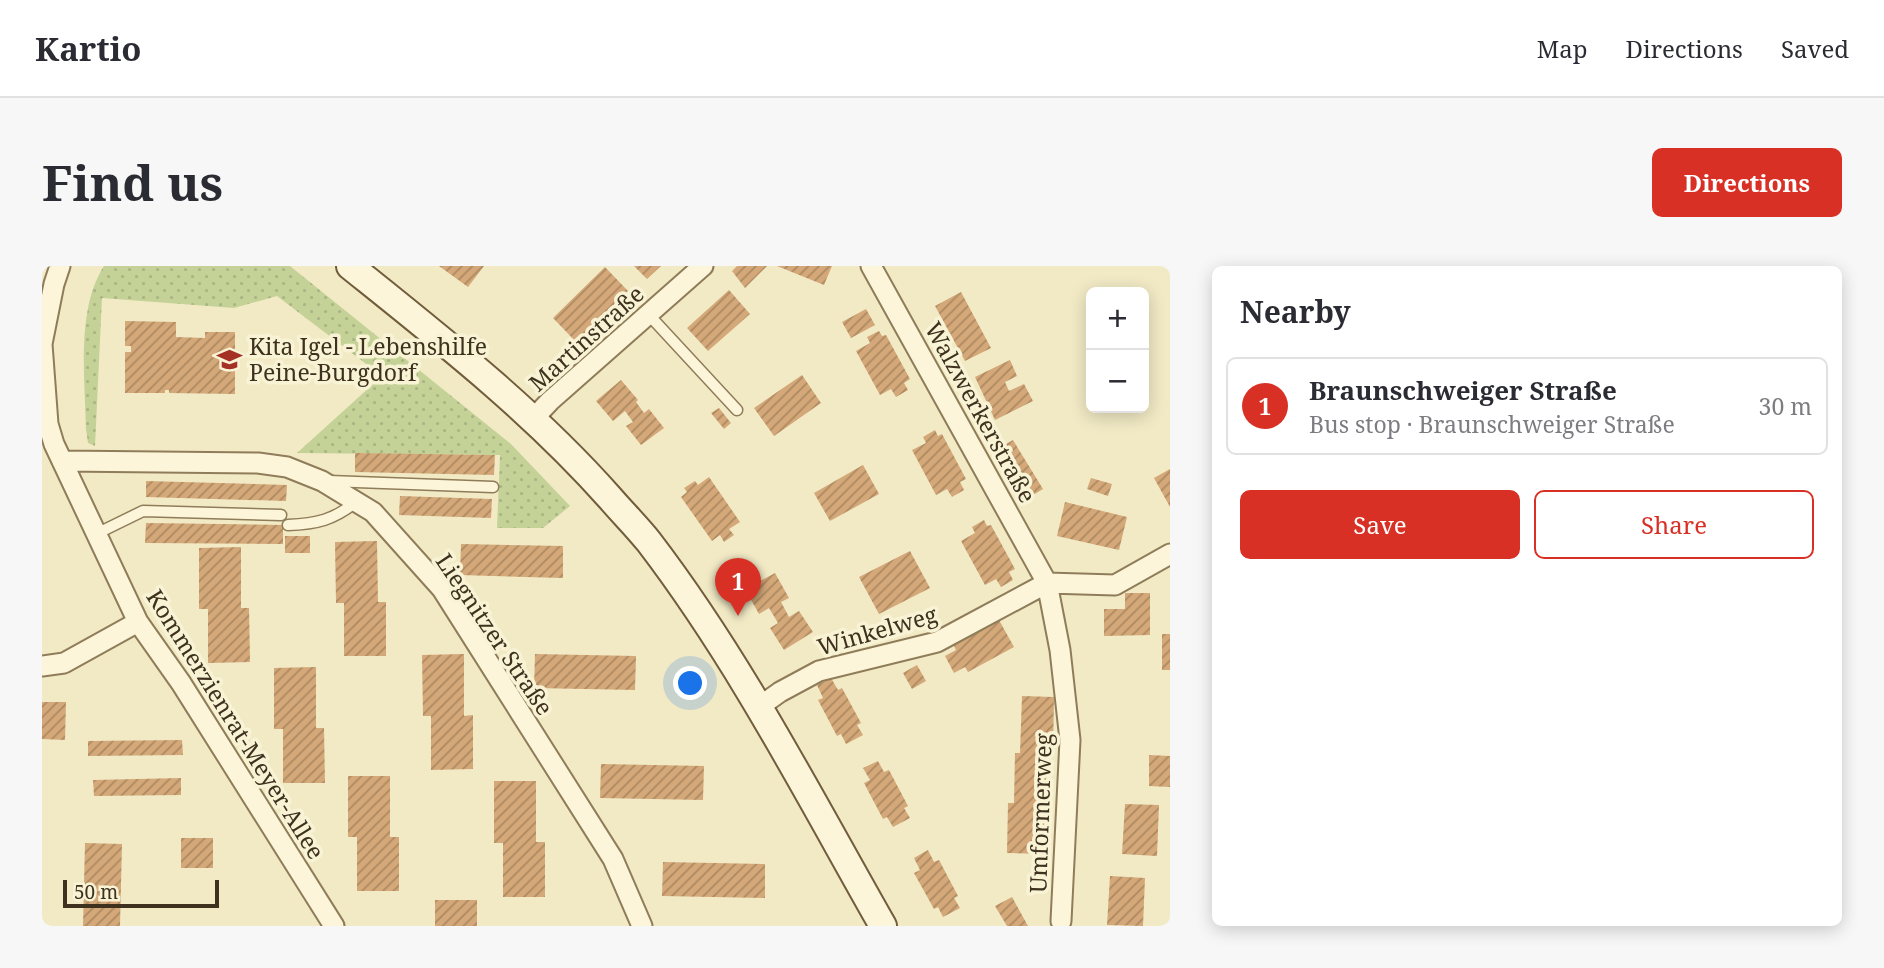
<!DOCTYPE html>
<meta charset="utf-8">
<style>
body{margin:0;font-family:"Noto Serif",serif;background:#f7f7f7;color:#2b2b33}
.controls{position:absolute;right:21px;top:21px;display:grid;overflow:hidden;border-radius:10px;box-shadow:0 4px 18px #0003}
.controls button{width:63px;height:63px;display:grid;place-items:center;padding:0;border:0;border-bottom:2px solid #e1e1e2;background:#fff;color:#2b2b33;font:35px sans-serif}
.scale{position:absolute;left:21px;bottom:18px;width:156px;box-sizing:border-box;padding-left:7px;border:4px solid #3e311e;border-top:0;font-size:19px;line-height:24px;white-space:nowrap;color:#3e311e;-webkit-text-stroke:5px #f9f3d6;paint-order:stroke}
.you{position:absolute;left:649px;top:418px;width:24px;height:24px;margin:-18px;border:5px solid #fff;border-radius:50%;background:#1a73e8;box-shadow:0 0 0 10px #1a73e833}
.badge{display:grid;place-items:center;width:46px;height:46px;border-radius:50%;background:#d93025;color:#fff;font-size:23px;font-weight:700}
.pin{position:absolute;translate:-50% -58px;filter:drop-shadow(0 2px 4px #0008)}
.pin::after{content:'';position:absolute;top:37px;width:24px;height:21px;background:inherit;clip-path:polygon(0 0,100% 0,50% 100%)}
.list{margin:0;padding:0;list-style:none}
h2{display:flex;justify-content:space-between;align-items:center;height:91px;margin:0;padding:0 28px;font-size:30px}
h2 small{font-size:23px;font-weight:400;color:#7c7c81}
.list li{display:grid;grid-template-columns:46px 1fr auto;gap:21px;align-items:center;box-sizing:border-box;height:98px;margin:0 14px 14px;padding:0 14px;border:2px solid #e1e1e2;border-radius:10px}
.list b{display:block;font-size:26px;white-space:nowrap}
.list p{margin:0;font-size:23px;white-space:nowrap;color:#7c7c81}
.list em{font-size:23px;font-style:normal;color:#7c7c81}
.actions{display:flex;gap:14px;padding:21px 28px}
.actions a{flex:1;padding:16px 0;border:2px solid #d93025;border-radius:10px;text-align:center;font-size:24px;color:#d93025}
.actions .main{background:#d93025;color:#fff}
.map{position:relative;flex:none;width:1128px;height:660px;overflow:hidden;border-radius:10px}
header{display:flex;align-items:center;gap:42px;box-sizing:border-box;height:98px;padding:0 35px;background:#fff;border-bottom:2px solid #e1e1e2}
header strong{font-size:33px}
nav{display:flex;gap:38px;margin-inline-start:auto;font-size:24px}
.intro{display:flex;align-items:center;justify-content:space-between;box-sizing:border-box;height:168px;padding:0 42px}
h1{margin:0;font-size:49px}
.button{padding:18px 32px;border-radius:10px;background:#d93025;color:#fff;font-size:24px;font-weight:700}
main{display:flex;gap:42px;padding:0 42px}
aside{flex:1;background:#fff;border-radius:10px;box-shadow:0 4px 18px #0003}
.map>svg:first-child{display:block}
.green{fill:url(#green-dots)}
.building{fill:url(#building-hatch)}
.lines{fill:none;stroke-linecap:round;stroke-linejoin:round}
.lane-casing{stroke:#8f7c59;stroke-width:13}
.street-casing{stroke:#8f7c59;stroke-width:23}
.secondary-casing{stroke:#715d3c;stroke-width:30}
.lane{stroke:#fcf5da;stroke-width:10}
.street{stroke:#fcf5da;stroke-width:19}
.secondary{stroke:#fcf5da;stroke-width:26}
.labels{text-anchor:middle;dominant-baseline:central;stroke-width:7;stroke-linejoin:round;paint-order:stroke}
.street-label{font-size:23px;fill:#3e311e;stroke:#f9f3d6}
.poi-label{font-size:23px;fill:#3e311e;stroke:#f9f3d6;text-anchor:start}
</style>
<header>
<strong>Kartio</strong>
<nav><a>Map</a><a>Directions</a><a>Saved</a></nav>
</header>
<div class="intro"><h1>Find us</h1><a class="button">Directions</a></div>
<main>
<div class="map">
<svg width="1128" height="660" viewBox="0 0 1128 660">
<defs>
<pattern id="green-dots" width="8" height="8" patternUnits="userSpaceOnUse" patternTransform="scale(1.75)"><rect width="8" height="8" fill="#c4d297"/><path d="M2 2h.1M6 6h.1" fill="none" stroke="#a9b582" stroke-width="1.8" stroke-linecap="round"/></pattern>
<pattern id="building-hatch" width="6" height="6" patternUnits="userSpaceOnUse" patternTransform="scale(1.75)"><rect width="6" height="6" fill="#d4a878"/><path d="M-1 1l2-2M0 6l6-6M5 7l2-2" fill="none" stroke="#ad8962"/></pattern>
</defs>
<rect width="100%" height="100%" fill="#f2eac5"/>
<path class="green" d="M62 0H248L469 178 528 240 501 262H455L458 189 255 187 340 110 235 30 192 42 60 32 53 180 46 177 44 163C43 114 34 43 62 0Z"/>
<path class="building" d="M397 0H442L426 21Z
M592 0H619L605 13Z
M695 0H725L703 22 690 5Z
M735 0H790L782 19Z
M563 1 586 25 534 76 511 52Z
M687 24 708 48 666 85 645 62Z
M919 26 949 82 923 95 893 40Z
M824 43 833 59 809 72 800 56Z
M83 55 134 56V71L163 72V66H193V90H188V96H193V128L127 127V124H123V127H83V86H89V80H83Z
M837 65 840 70 844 69 868 113 862 117 866 124 854 131 849 123 838 129 814 85 828 77 825 71Z
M968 94 975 110 963 116 967 125 982 118 991 135 953 154 933 111Z
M760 109 779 137 732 170 712 142Z
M579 114 596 134 594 136 602 147 607 143 622 162 599 179 584 160 591 156 583 145 571 155 554 135Z
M677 142 689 157 682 163 669 147Z
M893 164 896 170 900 168 924 213 918 216 922 224 910 231 905 223 894 229 870 184 884 177 881 171Z
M971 174 1001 223 986 232 957 182Z
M313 187 453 189 452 209 313 206Z
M821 199 837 228 788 255 772 227Z
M1128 203V241L1112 212Z
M667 211 698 256 687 263 692 269 682 276 678 269 670 275 639 231 645 226 642 222 653 215 656 219Z
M1049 212 1070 218 1066 230 1045 223Z
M104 215 245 219 244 235 104 231Z
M358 230 450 233 449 252 357 249Z
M1023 236 1085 251 1077 284 1015 270Z
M942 254 945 260 949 259 973 303 967 306 971 314 959 321 954 313 943 319 919 275 933 267 930 261Z
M104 257 241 259V278L103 277Z
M243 270H268V287H243Z
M335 275 336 336H344V390H302V337H294L293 276Z
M419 278 521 280V312L418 309Z
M199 281V342H207L208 396 166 397V343H157V282Z
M868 285 888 322 837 348 817 311Z
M733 307 747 332 739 336 747 351 757 345 771 366 742 384 728 362 736 357 727 342 717 348 703 323Z
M1083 327H1108V369L1062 370V343H1083Z
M957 354 972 381 926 406 923 401 912 407 903 390 914 384 911 378Z
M1120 368H1128V404H1120Z
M422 388V450L431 449V503L389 504V450H381L380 389Z
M493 388 594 390 593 424 492 422Z
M875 399 884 415 870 423 861 407Z
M274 401V462H282L283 517H241V463H232V402Z
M789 412 796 424 800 422 819 457 815 459 821 469 804 478 799 468 795 470 776 434 781 432 775 419Z
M980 430 1012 431 1011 487H1006L1001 588 965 587 966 537H972L973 487H978Z
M0 436H24L23 474 0 473Z
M140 474 141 489 46 490V475Z
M1107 489 1128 490V521L1107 520Z
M836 495 842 506 847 504 866 540 862 542 868 552 851 561 845 551 841 553 822 517 828 514 821 502Z
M559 498 662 500 661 534 558 532Z
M306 510H348V571H357V625H315V571H306Z
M139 512V529L52 530 51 514Z
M452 515H494V576H503V631H461V577H452Z
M1083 538 1117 539 1115 590 1080 588Z
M139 572H171V602H139Z
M43 577 80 578 78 660H41Z
M886 584 892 596 897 594 916 630 912 632 918 642 901 651 896 641 892 643 872 607 878 604 872 592Z
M621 596 723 598V632L620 630Z
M1068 610 1103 612 1101 660 1065 659Z
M970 631 986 660H965L953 640Z
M393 634H435V660H393Z"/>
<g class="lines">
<defs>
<path id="lane" d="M607 49 695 144
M287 215 451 221
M246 259C275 258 291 254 314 236
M54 268 101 245 239 249"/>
<path id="street" d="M18 0 12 18 0 78 6 158 12 178 96 356 139 417 292 660
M829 0 1005 317 1018 384 1028 474 1019 655
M491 153 508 135 661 0
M20 195 216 197 245 201 280 215 331 246 400 323 571 593 600 660
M1005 317 1073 319 1128 288
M0 400 22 397 96 356
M717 441 738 426 777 405 895 376 1005 317"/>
<path id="secondary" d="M308 0C399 73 491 145 568 232 581 247 595 261 607 276 698 395 767 530 841 660"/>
</defs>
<use href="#lane" class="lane-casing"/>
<use href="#street" class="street-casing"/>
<use href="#secondary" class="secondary-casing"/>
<use href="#lane" class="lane"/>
<use href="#street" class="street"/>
<use href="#secondary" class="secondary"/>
</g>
<defs>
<symbol id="school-bare" viewBox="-9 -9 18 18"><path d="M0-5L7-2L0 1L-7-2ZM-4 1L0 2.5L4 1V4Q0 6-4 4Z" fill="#a43123" stroke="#f9f3d6" stroke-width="2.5" paint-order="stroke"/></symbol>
</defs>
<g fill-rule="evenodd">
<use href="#school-bare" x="170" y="76" width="35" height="35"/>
</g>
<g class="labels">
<g class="street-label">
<text transform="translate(544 72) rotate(-42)">Martinstraße</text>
<text transform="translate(939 146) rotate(61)">Walzwerkerstraße</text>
<text transform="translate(835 364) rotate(-16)">Winkelweg</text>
<text transform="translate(453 368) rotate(56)">Liegnitzer Straße</text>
<text transform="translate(194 458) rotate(58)">Kommerzienrat-Meyer-Allee</text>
<text transform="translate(998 547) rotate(-88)">Umformerweg</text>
</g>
<g class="poi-label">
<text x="207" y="80">Kita Igel - Lebenshilfe<tspan x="207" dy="26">Peine-Burgdorf</tspan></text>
</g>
</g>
</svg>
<div class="controls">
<button>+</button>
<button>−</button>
</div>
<div class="scale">50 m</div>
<div class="you"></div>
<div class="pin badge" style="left:696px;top:350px">1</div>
</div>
<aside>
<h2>Nearby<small></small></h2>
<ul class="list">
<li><span class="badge">1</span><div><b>Braunschweiger Straße</b><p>Bus stop · Braunschweiger Straße</p></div><em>30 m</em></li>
</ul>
<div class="actions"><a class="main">Save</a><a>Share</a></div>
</aside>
</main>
